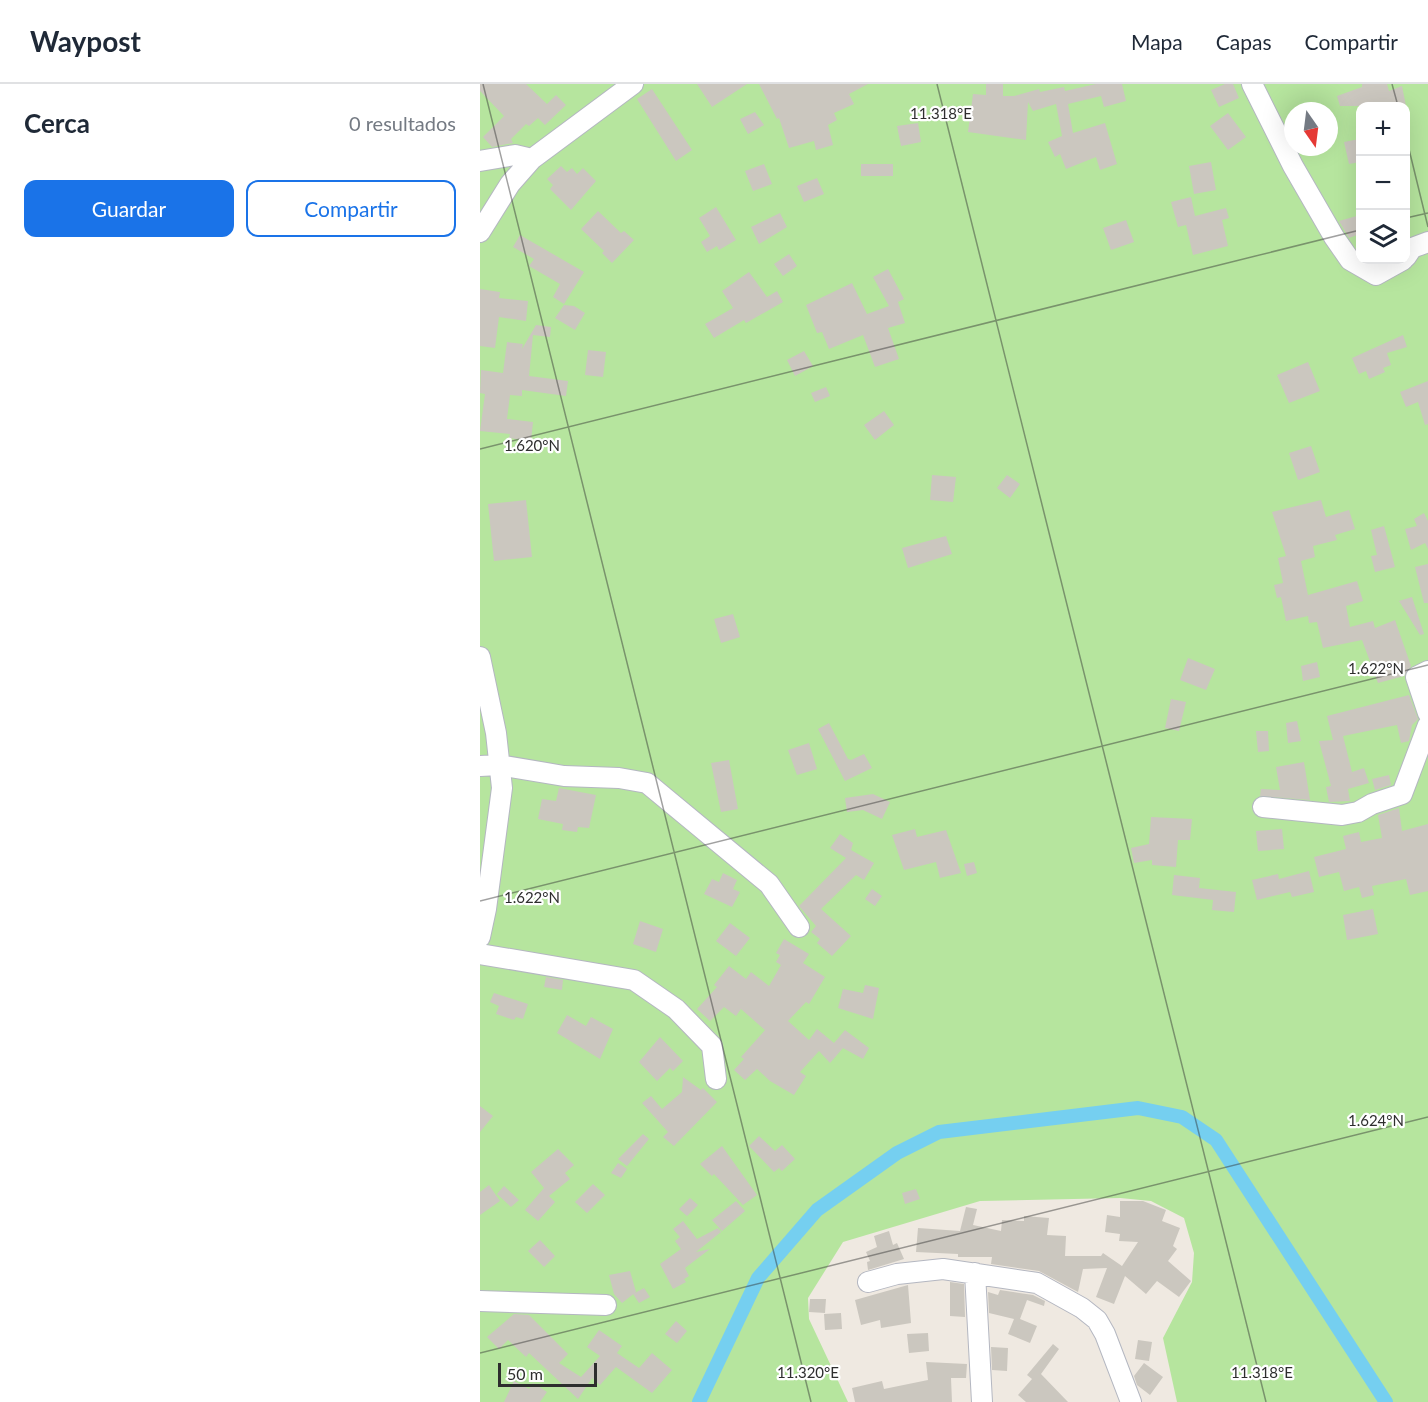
<!DOCTYPE html>
<html lang="es">
<meta charset="utf-8">
<style>
body{margin:0;font-family:Lato,sans-serif;background:#f6f6f7;color:#1f2937}
.controls{position:absolute;right:18px;top:18px;display:grid;overflow:hidden;border-radius:12px;box-shadow:0 6px 24px #0002}
.controls button{width:54px;height:54px;display:grid;place-items:center;padding:0;border:0;border-bottom:2px solid #e0e1e3;background:#fff;color:#1f2937;font:30px sans-serif}
.compass{position:absolute;left:804px;top:18px;width:54px;height:54px;border-radius:50%;background:#fff;box-shadow:0 6px 24px #0002;rotate:166deg}
.scale{position:absolute;left:18px;bottom:15px;width:99px;box-sizing:border-box;padding-left:6px;border:3px solid #2e2e2e;border-top:0;font-size:16px;line-height:21px;white-space:nowrap;color:#2e2e2e;-webkit-text-stroke:4px #fff;paint-order:stroke}
.list{margin:0;padding:0;list-style:none}
h2{display:flex;justify-content:space-between;align-items:center;height:78px;margin:0;padding:0 24px;font-size:26px}
h2 small{font-size:20px;font-weight:400;color:#747a83}
.actions{display:flex;gap:12px;padding:18px 24px}
.actions a{flex:1;padding:14px 0;border:2px solid #1a73e8;border-radius:12px;text-align:center;font-size:21px;color:#1a73e8}
.actions .main{background:#1a73e8;color:#fff}
.icon{flex:none;width:33px;height:33px;fill:none;stroke:currentColor;stroke-width:2;stroke-linecap:round;stroke-linejoin:round}
.map{position:relative;flex:none;width:948px;height:1318px;overflow:hidden}
header{display:flex;align-items:center;gap:36px;box-sizing:border-box;height:84px;padding:0 30px;background:#fff;border-bottom:2px solid #e0e1e3}
header strong{font-size:28px}
nav{display:flex;gap:33px;margin-inline-start:auto;font-size:21px}
main{display:flex}
aside{flex:1;background:#fff}
.map>svg:first-child{display:block}
.green{fill:#b6e59e;fill-rule:evenodd}
.lines{fill:none;stroke-linecap:round;stroke-linejoin:round}
.canal{stroke:#75cff0;stroke-width:14}
.building{fill:#cbc7bf}
.minor-casing{stroke:#b4b7c1;stroke-width:22}
.minor{stroke:#fff;stroke-width:20}
.ticks{fill:none;stroke:#2e2e2e;stroke-width:1.5;stroke-opacity:0.45}
.ticks-label{font-size:15px;text-anchor:middle;fill:#2e2e2e;stroke:#fff;stroke-width:4.5;stroke-linejoin:round;paint-order:stroke}
</style>
<header>
<strong>Waypost</strong>
<nav><a>Mapa</a><a>Capas</a><a>Compartir</a></nav>
</header>
<main>
<aside>
<h2>Cerca<small>0 resultados</small></h2>
<ul class="list">
</ul>
<div class="actions"><a class="main">Guardar</a><a>Compartir</a></div>
</aside>
<div class="map">
<svg width="948" height="1318" viewBox="0 0 948 1318">
<rect width="100%" height="100%" fill="#efe9e1"/>
<path class="green" d="M0 0H948V1318H697L683 1254 712 1198 714 1169 704 1134 671 1117 640 1114 500 1117 363 1158 328 1214 329 1235 368 1318H0ZM880 22H926V176H880ZM813 27H849V63H813Z"/>
<g class="lines">
<path class="canal" d="M219 1318 278 1194 337 1126 417 1069 459 1048 658 1024 702 1033 736 1056 906 1318"/>
</g>
<path class="building" d="M0 0H46L67 20 76 11 86 21 65 41 58 34 49 42 46 40 31 55 33 59 12 63 3 53 24 32 0 7Z
M217 0H267L232 23Z
M279 0H388L369 10 374 20 354 29 357 36 348 41 353 61 336 66 334 57 309 64 299 34 297 35Z
M506 0H523V12H534L559 5 560 8 584 3 585 7 616 0H642L646 17 624 23 621 12 588 20 593 49 625 39 637 80 620 86 616 73 586 85 580 70 575 73 568 58 582 52 576 20 553 27 548 18 546 56 488 48 493 10 506 11Z
M745 0H753L759 14 739 23 731 6Z
M882 0H907L909 7 922 2 926 22H860L857 12 882 3Z
M172 5 212 66 196 77 157 15Z
M275 28 284 41 268 50 260 35Z
M748 29 766 53 748 66 730 42Z
M438 39 441 58 421 62 417 42Z
M879 55 880 78 869 80 864 58Z
M731 78 736 106 714 110 709 82Z
M284 80 292 100 273 107 265 87Z
M381 80H413V92H381Z
M81 82 87 88 92 84 97 90 103 84 116 97 91 126 70 105 73 101 67 95Z
M337 94 344 110 324 118 317 102Z
M711 113 715 132 746 124 749 134 742 136 748 162 713 171 706 141 698 143 691 118Z
M236 123 256 156 239 166 237 162 227 168 221 158 230 152 219 134Z
M118 127 141 149 144 147 154 156 132 179 122 169 124 167 101 145Z
M300 129 307 143 279 160 271 143Z
M880 131V150L869 154 859 137Z
M646 136 654 158 631 166 623 144Z
M40 151 104 188 84 220 73 213 80 200 49 182 54 175 33 163Z
M309 170 317 182 303 192 294 180Z
M408 185 424 215 418 218 425 239 408 244 419 275 395 283 383 251 349 265 342 248 337 249 326 221 372 199 387 230 409 222 393 193Z
M269 188 287 213 297 207 303 218 266 239 264 236 234 254 225 240 253 224 242 207Z
M0 205 20 208 19 214 48 217 46 237 19 233 15 264 0 262Z
M84 221 94 222 105 229 95 246 75 234Z
M56 241 71 243 70 253 53 251 49 292 88 297 86 312 42 306V312L30 311 27 335 53 338 51 357 29 354 30 350 0 347 5 310 0 309 1 286 23 289 27 258 43 260 42 265Z
M923 251 927 263 907 269 911 281 903 284 905 288 889 295 886 287 879 290 872 274Z
M108 266 126 268 123 293 105 291Z
M324 267 333 282 315 292 307 276Z
M828 278 840 307 809 319 797 291Z
M948 297V340L945 341 938 318 926 323 920 308Z
M346 303 350 312 335 318 331 309Z
M404 327 414 341 395 356 384 341Z
M831 362 840 388 818 396 809 369Z
M452 391 476 393 473 418 450 416Z
M527 391 540 400 530 414 517 404Z
M46 416 52 473 14 477 8 420Z
M841 416 846 433 869 426 875 445 855 451 857 456 833 462 835 473 821 477 828 511 877 497 883 517 866 522 870 543 893 537 895 544 915 536 931 582 924 592 898 599 882 556 843 564 837 538 829 539 828 532 806 537 801 513 797 514 794 501 803 499 798 474 806 472 792 428Z
M944 429 948 437V465L945 459 931 466 925 445 937 442 934 435Z
M904 442 915 483 895 488 891 472 897 471 891 446Z
M466 452 472 470 428 484 422 464Z
M948 480V519H944L935 483Z
M932 513 944 550 940 551 919 517Z
M253 530 260 553 241 559 234 535Z
M708 574 735 585 726 606 700 596Z
M837 578 840 593 823 597 821 582Z
M929 611 938 635 932 641 929 657 921 659 917 641 863 652 872 688 884 684 889 699 868 705 870 717 849 718 846 703 851 702 839 657 853 656 847 632Z
M691 615 706 618 699 647 685 644Z
M817 637 821 657 808 659 806 639Z
M349 639 368 675 371 676 384 670 392 684 365 697 338 645Z
M776 647H788L789 667 778 668Z
M329 659 337 685 317 691 308 666Z
M249 676 258 725 241 728 231 679Z
M824 678 830 716 780 712 781 705 800 706 796 683Z
M909 691 911 701 895 706 892 695Z
M79 704 116 711 109 744 98 743 97 748 82 746 83 740 58 735 62 715 76 717Z
M393 710 410 718 402 735 383 726 367 728 365 714Z
M919 724 922 747 948 740V807L930 811 926 795 892 802 894 811 882 814 879 803 864 807 859 788 839 793 834 773 866 765 863 752 879 748 881 758 902 754 898 731Z
M671 733 712 735 710 756H698L696 783 672 781V776L654 779 651 764 669 760Z
M435 745 437 753 466 746 481 789 460 794 456 778 424 786 412 751Z
M802 745 804 765 778 767 776 747Z
M360 750 373 759 371 766 394 779 384 796 376 791 341 825 371 852 352 872 337 859 340 855 331 848 336 842 319 822 366 774 350 764Z
M494 778 497 789 487 792 484 780Z
M829 787 834 808 812 813 810 808 777 816 772 796 798 790 799 795Z
M243 789 257 796 253 805 260 808 252 823 224 810 232 795 239 798Z
M694 791 720 794 719 804 756 808 754 828 732 826 733 816 692 811Z
M392 805 402 812 395 822 385 815Z
M893 825 898 850 867 856 863 831Z
M160 837 183 845 176 868 153 860Z
M250 839 270 854 256 872 236 857Z
M304 855 329 870 323 879 345 893 329 920 326 918 308 937 329 956 337 945 354 959 365 946 389 964 383 975 363 964 350 979 339 967 320 988 326 992 314 1011 290 997 277 985 265 996 254 986 264 975 261 973 285 946 261 925 256 932 244 923 230 937 217 925 237 903 234 901 249 882 266 895 271 888 289 902 301 881 296 878 300 871 296 869Z
M66 893 83 896 82 906 64 903Z
M385 901 399 904 393 935 358 924 363 905 383 909Z
M14 909 48 920 43 935 36 933 34 936 16 930 19 922 10 918Z
M87 931 106 942 111 933 133 945 120 975 77 949Z
M180 953 203 977 193 987 190 984 177 997 159 978Z
M203 993 221 1006 223 1004 237 1018 194 1062 183 1053 188 1048 162 1019 171 1012 182 1025 202 1008Z
M0 1022 13 1032 0 1048Z
M163 1050 169 1055 147 1082 138 1075Z
M279 1052 295 1067 302 1061 315 1075 302 1087 299 1084 294 1088 269 1062Z
M242 1062 277 1111 263 1121 234 1090 232 1092 220 1080Z
M78 1065 94 1081 85 1089 90 1095 69 1112 75 1118 58 1137 45 1126 64 1104 51 1088Z
M138 1079 147 1085 141 1094 131 1089Z
M113 1100 125 1111 107 1129 95 1118Z
M9 1101 20 1117 0 1131V1108Z
M24 1102 39 1116 31 1123 17 1110Z
M436 1105 440 1115 425 1120 422 1109Z
M210 1114 218 1121 207 1132 199 1125Z
M256 1117 265 1127 242 1147 232 1136Z
M640 1117H663L686 1126 682 1137 700 1144 693 1162 697 1165 688 1177 711 1197 699 1213 677 1197 666 1210 645 1192 634 1220 616 1213 627 1184 603 1185 598 1208 559 1187 511 1180 512 1173H478V1170L436 1168 438 1144 480 1147 486 1123 497 1125 493 1141 521 1147 522 1136 544 1137V1132L569 1134 567 1151 586 1152 585 1172H621L623 1169 642 1182 658 1158 639 1157 640 1150 625 1148 627 1131 640 1133Z
M203 1137 217 1155 238 1144 241 1148 216 1168 230 1165 205 1184 209 1192 204 1195 206 1198 193 1205 180 1180 201 1165 195 1157 200 1153 193 1145Z
M409 1147 413 1161 417 1159 424 1175 388 1186 387 1178 390 1177 386 1168 397 1163 394 1152Z
M60 1156 75 1172 64 1183 48 1167Z
M150 1187 156 1208 142 1219 134 1210 129 1191Z
M470 1198 484 1200 485 1233 470 1232Z
M428 1201 431 1239 401 1244 400 1236 381 1241 375 1216Z
M164 1204 170 1213 159 1219 153 1210Z
M520 1206 553 1211 565 1217 564 1222 547 1216 540 1235 557 1242 550 1259 528 1250 534 1235 509 1229 508 1208 518 1211Z
M330 1215H346L345 1229 329 1228Z
M361 1229 362 1245 345 1246 344 1230Z
M34 1230 49 1231 88 1270 79 1279 101 1293 120 1272 107 1263 119 1246 142 1262 137 1269 159 1284 172 1269 192 1286 172 1309 136 1283 120 1301 112 1294 98 1315 49 1269 46 1273 28 1256 19 1265 7 1253Z
M196 1237 207 1247 197 1259 185 1250Z
M448 1249 449 1267 429 1269 427 1250Z
M658 1256 672 1258 669 1277 655 1275Z
M573 1260 579 1265 561 1290 588 1318H546L538 1311 552 1295 547 1291Z
M511 1263 528 1264 527 1287 512 1286Z
M446 1278 487 1280 486 1294H471L472 1318H375L372 1304 402 1297 404 1305 448 1296Z
M664 1279 683 1293 670 1311 657 1301 654 1292Z
M34 1297 49 1305 53 1299 67 1308 60 1318H24Z"/>
<g class="lines">
<defs>
<path id="minor" d="M772 0 813 82 854 153 870 176 896 191 923 176
M0 77 35 71 52 75
M0 148 30 100 52 75 153 0
M926 173 932 164 948 158
M0 573 16 649 22 704 6 825 0 853
M948 587 936 593 948 629
M0 682 19 681 84 692 139 694 167 699 289 800 319 843
M783 723 862 731 878 728 892 720 922 710 948 641
M0 870 154 896 196 925 232 962 236 995
M495 1189 502 1318
M388 1198 417 1190 463 1185 557 1199 602 1224 617 1236 625 1250 651 1318
M0 1217 126 1221"/>
</defs>
<use href="#minor" class="minor-casing"/>
<use href="#minor" class="minor"/>
</g>
<path class="ticks" d="M3 0 331 1318M457 0 786 1318M912 0 918 22M926 53 948 143M926 134 948 129M0 365 880 146M0 817 948 581M0 1269 948 1033"/>
<g class="ticks-label">
<text x="461" y="35">11.318°E</text>
<text x="52" y="367">1.620°N</text>
<text x="896" y="590">1.622°N</text>
<text x="52" y="819">1.622°N</text>
<text x="896" y="1042">1.624°N</text>
<text x="328" y="1294">11.320°E</text>
<text x="782" y="1294">11.318°E</text>
</g>
</svg>
<div class="controls">
<button>+</button>
<button>−</button>
<button><svg class="icon" aria-label="layers" viewBox="0 0 24 24"><path d="M12 4l9 5-9 5-9-5zM3 14l9 5 9-5"/></svg></button>
</div>
<svg class="compass" viewBox="-18 -18 36 36"><path d="M0-13l5 13h-10z" fill="#e53935"/><path d="M0 13l5-13h-10z" fill="#747a83"/></svg>
<div class="scale">50 m</div>
</div>
</main>
